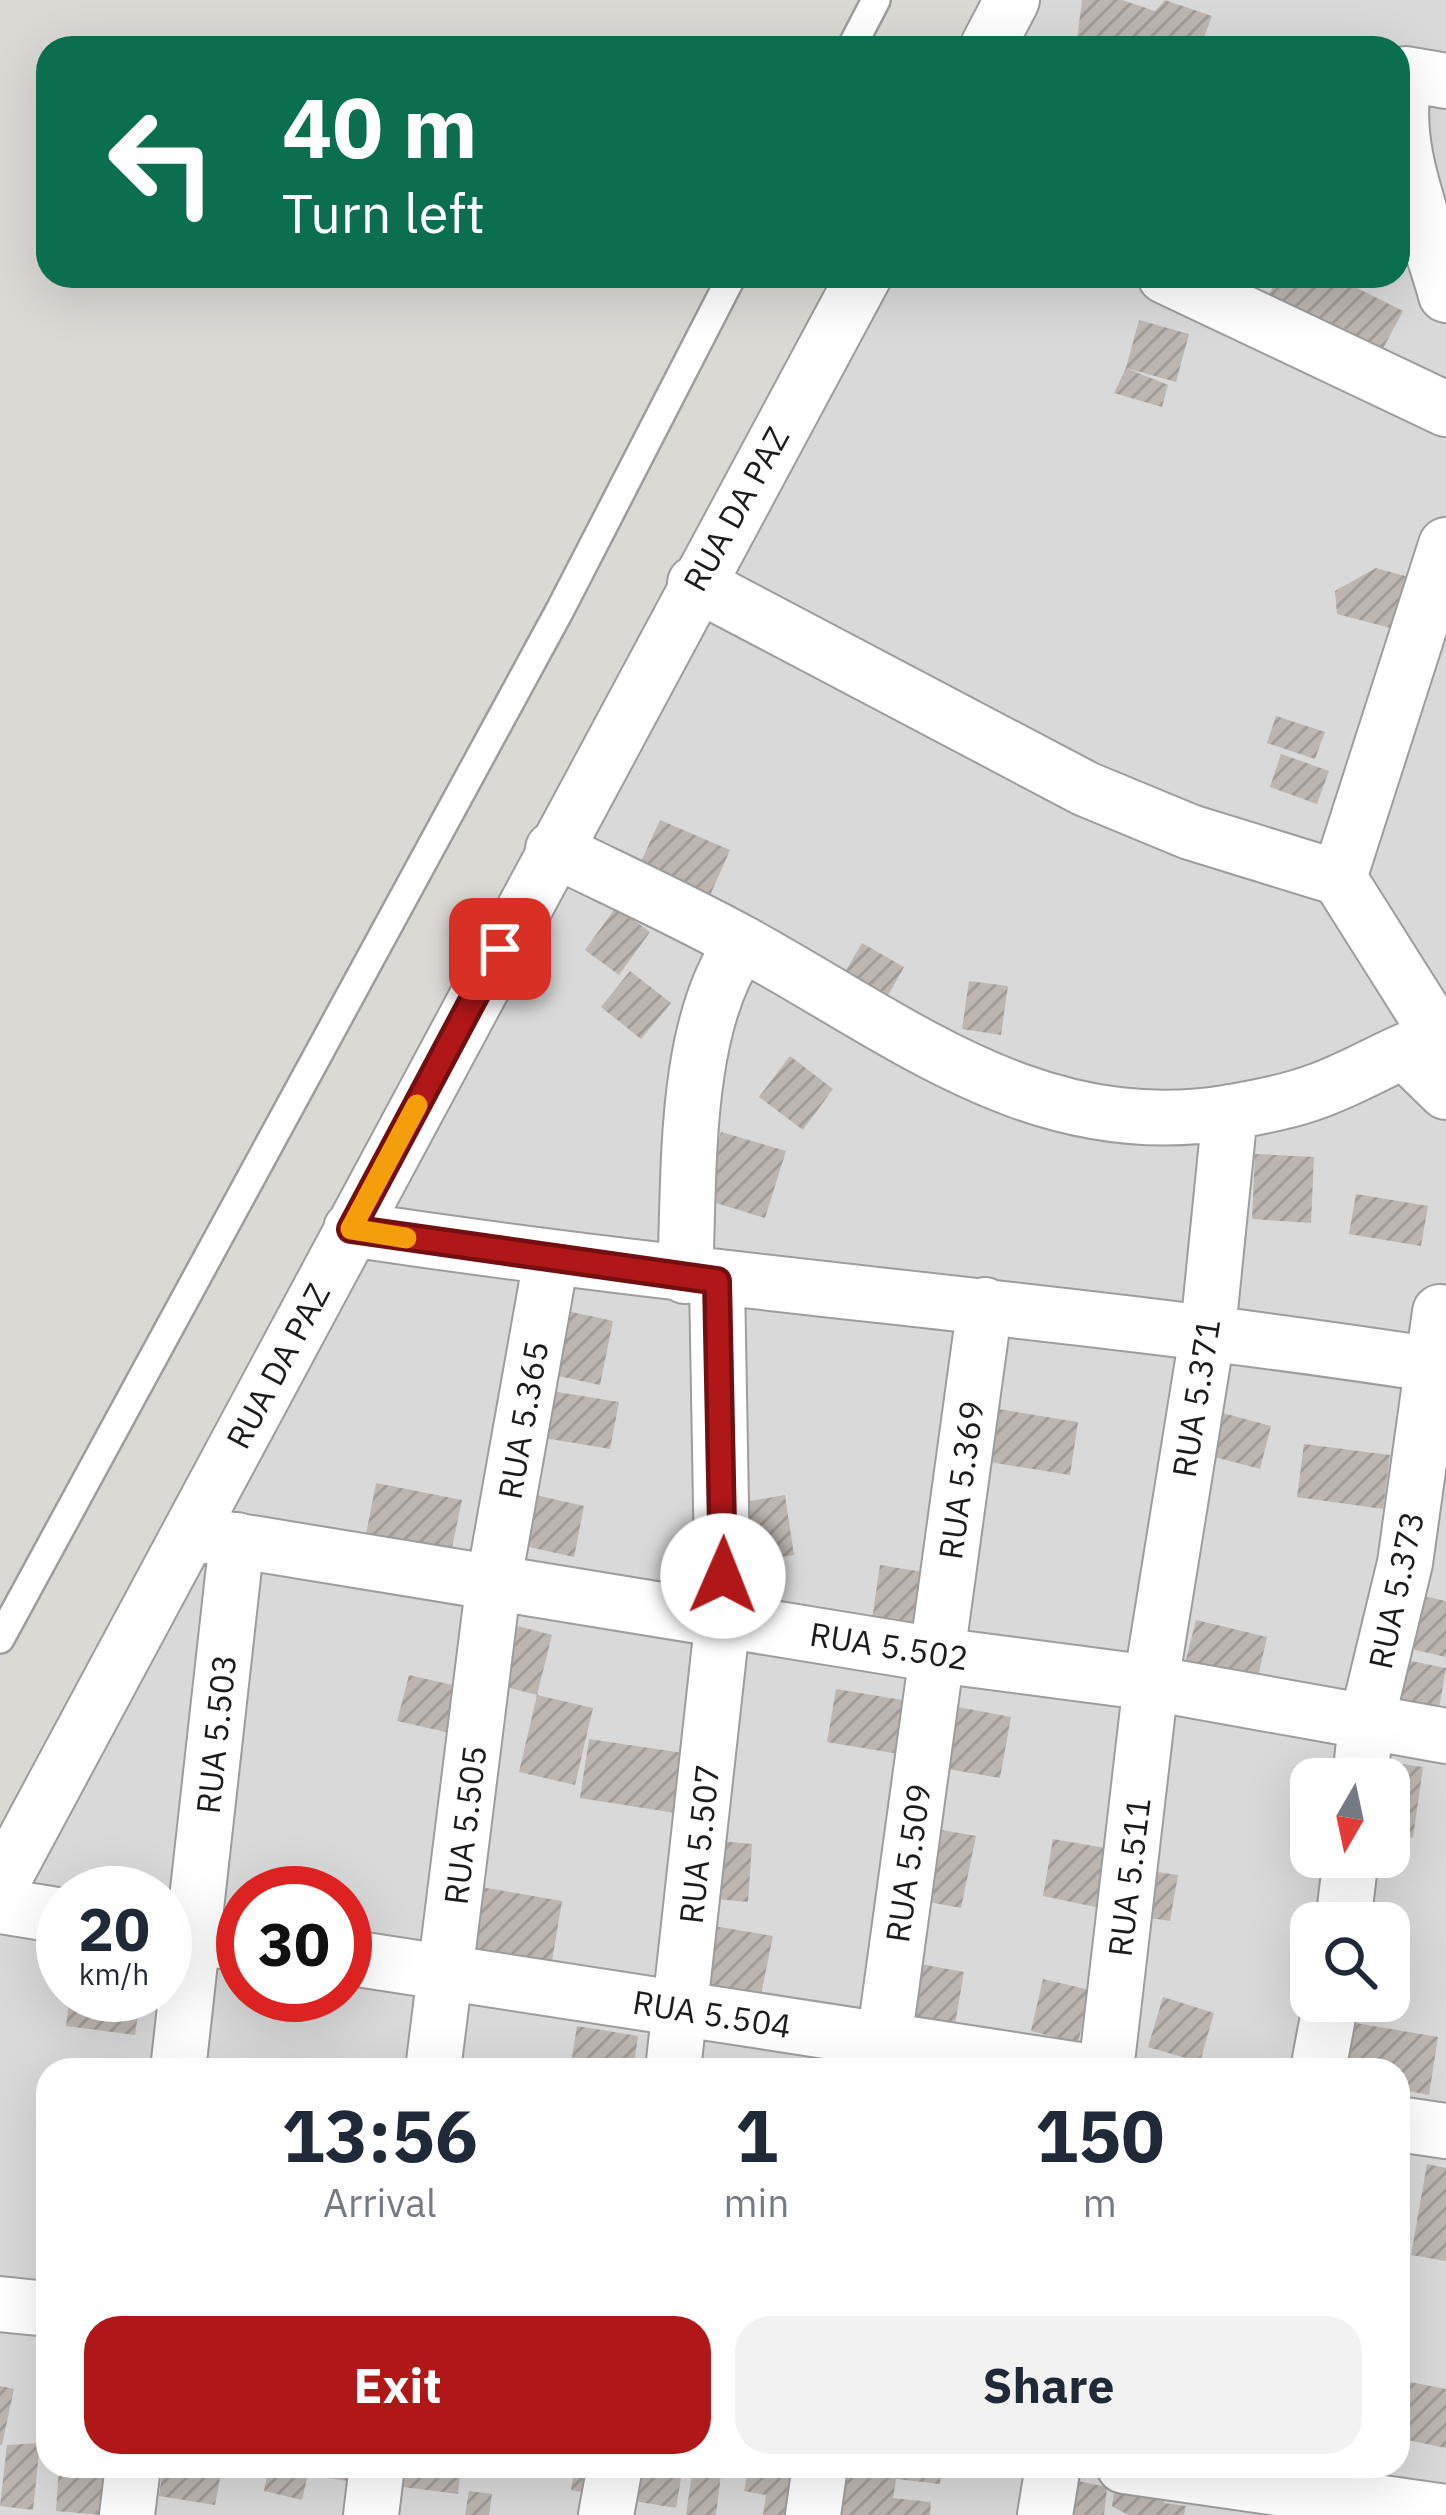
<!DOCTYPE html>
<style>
body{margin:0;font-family:"IBM Plex Sans",sans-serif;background:#f2f2f3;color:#1f2937;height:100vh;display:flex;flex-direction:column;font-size:45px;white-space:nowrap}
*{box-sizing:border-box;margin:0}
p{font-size:39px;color:#747a83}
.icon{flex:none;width:66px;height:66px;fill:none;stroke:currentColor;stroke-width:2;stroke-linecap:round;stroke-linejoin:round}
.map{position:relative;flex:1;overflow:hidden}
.details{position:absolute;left:36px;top:2058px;width:1374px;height:420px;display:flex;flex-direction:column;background:#fff;border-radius:36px;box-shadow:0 12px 48px #0002}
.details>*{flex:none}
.banner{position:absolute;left:36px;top:36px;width:1374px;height:252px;border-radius:36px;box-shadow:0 12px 48px #0002;background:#0b6e4f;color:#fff;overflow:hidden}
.needle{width:78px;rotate:189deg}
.controls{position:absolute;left:1290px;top:1758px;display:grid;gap:24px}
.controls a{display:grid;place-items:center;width:120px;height:120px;border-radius:24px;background:#fff;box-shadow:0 12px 48px #0002;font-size:60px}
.speed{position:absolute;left:36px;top:1866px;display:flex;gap:24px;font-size:60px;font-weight:700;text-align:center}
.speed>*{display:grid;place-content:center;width:156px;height:156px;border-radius:50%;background:#fff;box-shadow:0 12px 48px #0002;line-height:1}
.speed small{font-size:30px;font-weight:400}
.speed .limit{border:18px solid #d22;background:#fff;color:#111}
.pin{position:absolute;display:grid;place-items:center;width:102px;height:102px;color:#fff;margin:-51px;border-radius:24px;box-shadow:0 6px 18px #0006}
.me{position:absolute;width:132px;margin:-66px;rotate:1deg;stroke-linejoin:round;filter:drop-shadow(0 0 9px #0008)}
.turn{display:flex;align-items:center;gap:42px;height:252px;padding:0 48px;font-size:54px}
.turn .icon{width:156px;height:156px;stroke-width:2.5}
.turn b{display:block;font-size:84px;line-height:102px}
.eta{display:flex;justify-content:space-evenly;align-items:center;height:204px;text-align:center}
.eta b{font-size:72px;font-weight:700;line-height:84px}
.primary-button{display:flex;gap:24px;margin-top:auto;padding:24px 48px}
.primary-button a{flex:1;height:138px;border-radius:36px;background:#b01719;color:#fff;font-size:48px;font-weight:700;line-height:138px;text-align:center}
.primary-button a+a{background:#f2f2f3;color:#1f2937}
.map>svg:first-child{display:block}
</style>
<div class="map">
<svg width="1446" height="2515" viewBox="0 0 1446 2515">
<defs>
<pattern id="building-hatch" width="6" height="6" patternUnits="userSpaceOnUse" patternTransform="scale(3)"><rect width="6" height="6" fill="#bcb5b0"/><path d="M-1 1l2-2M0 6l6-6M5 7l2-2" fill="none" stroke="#a19b97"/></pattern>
</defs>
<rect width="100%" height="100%" fill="#ece9e3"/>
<!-- residential -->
<path fill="#dad9d9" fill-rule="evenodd" d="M 1001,0 L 1446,0 L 1446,2515 L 0,2515 L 0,1865 L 854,276 L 1398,276 L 1398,48 L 975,48 ZM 1311,1779 L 1389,1779 L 1389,1857 L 1311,1857 ZM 63,1893 L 165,1893 L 165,1995 L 63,1995 ZM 243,1893 L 345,1893 L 345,1995 L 243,1995 ZM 1311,1923 L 1389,1923 L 1389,2001 L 1311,2001 ZM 48,2070 L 1398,2070 L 1398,2466 L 48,2466 Z"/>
<!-- airport -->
<path fill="#dbd9d4" d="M 0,0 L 1001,0 L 975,48 L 48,48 L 48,276 L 854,276 L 0,1865 Z"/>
<!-- building -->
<path fill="url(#building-hatch)" d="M 1082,0 L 1122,0 L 1155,11 L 1165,0 L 1212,16 L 1200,48 L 1076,48 Z
M 1278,276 L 1313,281 L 1333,276 L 1403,311 L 1379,356 L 1267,299 Z
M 1139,320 L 1189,334 L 1176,382 L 1126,368 Z
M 1126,368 L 1168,385 L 1162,407 L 1114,393 Z
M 1376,568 L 1420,580 L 1406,632 L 1337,614 L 1335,591 Z
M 1276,716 L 1325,732 L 1315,759 L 1267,743 Z
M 1281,754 L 1329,771 L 1317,804 L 1270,787 Z
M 660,820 L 730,850 L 704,909 L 634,877 Z
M 616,907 L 650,932 L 619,975 L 585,950 Z
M 862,943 L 904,967 L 876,1017 L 833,993 Z
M 630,971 L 671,1003 L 641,1039 L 601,1007 Z
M 969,981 L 1008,986 L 1001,1035 L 962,1029 Z
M 790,1056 L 833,1089 L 803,1130 L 759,1097 Z
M 721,1132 L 786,1151 L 765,1218 L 700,1198 Z
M 1255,1154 L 1314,1157 L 1311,1223 L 1252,1219 Z
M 1356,1194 L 1428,1206 L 1421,1246 L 1349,1234 Z
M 554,1308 L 613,1321 L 600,1385 L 540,1372 Z
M 545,1390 L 619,1402 L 610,1449 L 538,1437 Z
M 992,1408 L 1078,1422 L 1070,1475 L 983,1461 Z
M 1219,1412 L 1271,1426 L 1260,1469 L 1207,1455 Z
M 1304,1444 L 1390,1455 L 1383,1509 L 1297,1497 Z
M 376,1483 L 462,1500 L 448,1567 L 363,1550 Z
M 518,1491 L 584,1506 L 574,1557 L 507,1542 Z
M 785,1495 L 794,1555 L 753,1561 L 744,1502 Z
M 880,1565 L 929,1573 L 919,1634 L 871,1626 Z
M 1409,1593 L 1446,1601 L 1446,1657 L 1398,1646 Z
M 1196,1620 L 1267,1637 L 1257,1681 L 1185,1664 Z
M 506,1623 L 552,1635 L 537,1695 L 491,1683 Z
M 1391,1657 L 1446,1668 L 1435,1731 L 1378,1720 Z
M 409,1675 L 461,1687 L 450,1733 L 397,1721 Z
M 836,1689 L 908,1701 L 899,1754 L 827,1742 Z
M 537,1695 L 593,1708 L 575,1785 L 519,1772 Z
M 942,1704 L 1011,1717 L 1000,1778 L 930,1766 Z
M 589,1739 L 683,1753 L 675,1813 L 580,1798 Z
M 1373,1760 L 1423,1767 L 1413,1838 L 1389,1834 L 1389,1779 L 1371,1779 Z
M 931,1828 L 976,1836 L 961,1908 L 918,1900 Z
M 699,1839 L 752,1844 L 748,1902 L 695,1897 Z
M 1053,1839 L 1116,1850 L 1105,1909 L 1043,1896 Z
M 1144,1870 L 1178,1875 L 1170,1921 L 1137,1916 Z
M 469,1885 L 562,1901 L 551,1967 L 458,1950 Z
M 714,1926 L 773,1936 L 761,1995 L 703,1984 Z
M 909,1962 L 964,1972 L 955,2024 L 900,2015 Z
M 1043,1979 L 1090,1990 L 1078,2043 L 1031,2031 Z
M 70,1995 L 141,1995 L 135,2035 L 66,2026 Z
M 1163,1997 L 1214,2013 L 1200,2062 L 1148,2047 Z
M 1350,2022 L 1438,2037 L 1429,2095 L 1398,2089 L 1398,2070 L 1342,2070 Z
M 577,2026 L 638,2036 L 633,2070 L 570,2070 Z
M 1427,2164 L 1446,2168 L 1446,2261 L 1411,2255 Z
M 1410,2382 L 1446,2389 L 1446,2448 L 1398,2438 Z
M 0,2386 L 14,2389 L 2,2445 L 0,2445 Z
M 40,2443 L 33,2510 L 0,2506 L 7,2445 Z
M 59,2466 L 107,2466 L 103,2515 L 56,2511 Z
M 269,2466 L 310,2466 L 302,2500 L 264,2491 Z
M 311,2466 L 363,2466 L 360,2483 L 310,2475 Z
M 399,2466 L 461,2466 L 458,2494 L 396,2486 Z
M 575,2466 L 602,2466 L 598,2495 L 571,2490 Z
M 625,2466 L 683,2466 L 676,2508 L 616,2498 Z
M 693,2466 L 722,2466 L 716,2515 L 686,2515 Z
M 839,2466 L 942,2466 L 940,2484 L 896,2479 L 893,2498 L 931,2502 L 930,2515 L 835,2515 Z
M 163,2469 L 220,2478 L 215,2505 L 159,2496 Z
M 748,2469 L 800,2478 L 793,2515 L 763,2515 L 766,2495 L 744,2491 Z
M 1073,2480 L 1107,2487 L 1104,2515 L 1067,2515 Z
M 1116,2480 L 1166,2489 L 1164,2503 L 1186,2506 L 1184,2515 L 1128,2515 L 1112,2506 Z
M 469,2491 L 492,2494 L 489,2515 L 465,2515 Z"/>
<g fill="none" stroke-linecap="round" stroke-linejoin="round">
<!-- lane casing -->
<g stroke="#9d9d9d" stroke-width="32">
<path id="lane" d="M 851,48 L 876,0
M 0,1639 L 560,610 L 732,276"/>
</g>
<!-- street casing -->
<g stroke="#9d9d9d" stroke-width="58">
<path id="street" d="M 987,48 L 1012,0
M 1446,81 L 1406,74 C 1387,145 1428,227 1446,295
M 1165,276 L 1446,409
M 695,583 L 1086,789 L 1190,832 L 1339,878 L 1440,1038
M 553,849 C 616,880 680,909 742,943 C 900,1029 1037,1145 1231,1112 C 1259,1107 1292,1101 1320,1090 C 1362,1075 1402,1047 1446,1037
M 1339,878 L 1446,545
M 1406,1053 L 1446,1092
M 351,1229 C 711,1284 1074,1309 1435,1365
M 685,1276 C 690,1174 682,1029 742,943
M 190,1533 L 937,1655 L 1151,1683 L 1446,1736
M 1360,1779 L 1366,1724 L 1405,1563 L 1440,1312
M 0,1886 L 864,276
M 0,1906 L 63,1916
M 1343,1923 L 1351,1857
M 165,1933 L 243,1944
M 345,1957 L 1079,2070
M 178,2070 L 237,1540
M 433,2070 L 494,1580 L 551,1260
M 673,2070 L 723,1617 L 717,1281
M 880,2070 L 985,1305
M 1106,2070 L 1151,1683 L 1208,1330 L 1230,1112
M 1318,2070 L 1331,2001
M 1398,2124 L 1446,2131
M 0,2304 L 48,2309
M 1124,2466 L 1446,2512
M 127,2515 L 133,2466
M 371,2515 L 377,2466
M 606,2515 L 615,2466
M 813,2515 L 820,2466
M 1045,2515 L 1053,2466"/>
</g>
<!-- lane -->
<use href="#lane" stroke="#fff" stroke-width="27"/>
<!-- street -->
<use href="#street" stroke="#fff" stroke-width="54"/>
</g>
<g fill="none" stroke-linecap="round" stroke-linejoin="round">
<!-- route casing -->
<g stroke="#720f10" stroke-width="30">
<path id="route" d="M 500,949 L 351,1229 L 717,1281 L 723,1576"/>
</g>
<!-- route -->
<use href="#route" stroke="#b01719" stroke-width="21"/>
<!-- slow -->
<path stroke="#f59e0b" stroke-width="21" d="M 406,1238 L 351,1229 L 417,1105"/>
</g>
<g text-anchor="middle" stroke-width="9" stroke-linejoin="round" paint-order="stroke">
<!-- street labels -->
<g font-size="33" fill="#1c1c1c" stroke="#fff">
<text transform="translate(736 509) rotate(-61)" y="12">RUA DA PAZ</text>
<text transform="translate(278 1366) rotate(-62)" y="12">RUA DA PAZ</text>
<text transform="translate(1196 1398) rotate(-81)" y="12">RUA 5.371</text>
<text transform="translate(523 1420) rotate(-80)" y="12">RUA 5.365</text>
<text transform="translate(961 1480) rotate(-82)" y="12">RUA 5.369</text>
<text transform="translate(1396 1590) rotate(-78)" y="12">RUA 5.373</text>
<text transform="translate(889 1646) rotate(9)" y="12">RUA 5.502</text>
<text transform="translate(216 1734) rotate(-84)" y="12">RUA 5.503</text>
<text transform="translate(465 1825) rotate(-83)" y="12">RUA 5.505</text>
<text transform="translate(699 1844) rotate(-84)" y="12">RUA 5.507</text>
<text transform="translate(908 1863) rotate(-82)" y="12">RUA 5.509</text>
<text transform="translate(1129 1877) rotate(-83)" y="12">RUA 5.511</text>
<text transform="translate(712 2014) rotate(9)" y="12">RUA 5.504</text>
</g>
</g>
</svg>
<div class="controls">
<a><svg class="needle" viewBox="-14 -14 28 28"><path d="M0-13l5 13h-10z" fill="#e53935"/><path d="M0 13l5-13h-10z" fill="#747a83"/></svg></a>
<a><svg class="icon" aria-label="search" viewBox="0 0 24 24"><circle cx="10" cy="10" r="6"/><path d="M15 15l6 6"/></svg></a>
</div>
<div class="speed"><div>20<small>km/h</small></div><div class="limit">30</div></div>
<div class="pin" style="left:500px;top:949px;background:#d93025"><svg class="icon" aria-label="arrive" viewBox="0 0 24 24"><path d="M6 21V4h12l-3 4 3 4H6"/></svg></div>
<svg class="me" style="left:723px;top:1576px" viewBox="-20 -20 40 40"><circle r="19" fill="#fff"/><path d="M0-13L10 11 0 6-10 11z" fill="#b01719"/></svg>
<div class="banner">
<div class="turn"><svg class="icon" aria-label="left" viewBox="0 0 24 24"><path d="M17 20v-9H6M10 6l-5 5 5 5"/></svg><div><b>40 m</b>Turn left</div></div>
</div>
<section class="details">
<div class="eta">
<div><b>13:56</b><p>Arrival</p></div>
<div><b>1</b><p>min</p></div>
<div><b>150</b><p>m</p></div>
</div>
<div class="primary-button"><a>Exit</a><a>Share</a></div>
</section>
</div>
